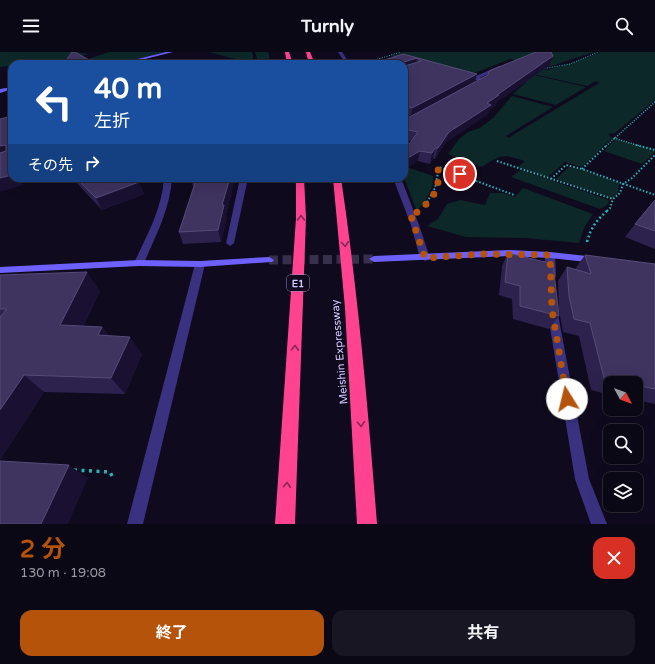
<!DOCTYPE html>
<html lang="ja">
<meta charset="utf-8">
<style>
body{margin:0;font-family:"Varela Round","Noto Sans JP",sans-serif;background:#191623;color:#f1f3f6;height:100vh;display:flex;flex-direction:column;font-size:15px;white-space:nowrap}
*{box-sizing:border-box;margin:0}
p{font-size:13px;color:#9a9aa1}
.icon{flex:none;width:22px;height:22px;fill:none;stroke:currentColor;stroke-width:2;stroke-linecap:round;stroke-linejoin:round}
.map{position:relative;height:472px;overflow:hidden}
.drawer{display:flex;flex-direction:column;background:#0b0816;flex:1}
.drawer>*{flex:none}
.top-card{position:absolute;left:8px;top:8px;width:400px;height:122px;border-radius:12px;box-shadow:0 4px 16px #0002,0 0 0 1px #2b2935;background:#1a4fa0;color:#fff;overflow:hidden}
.needle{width:26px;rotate:131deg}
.buttons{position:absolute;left:603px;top:324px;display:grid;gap:8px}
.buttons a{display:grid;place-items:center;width:40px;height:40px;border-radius:8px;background:#0b0816;box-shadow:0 4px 16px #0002,0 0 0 1px #2b2935;font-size:20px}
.pin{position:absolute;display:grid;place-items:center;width:34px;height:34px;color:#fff;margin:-17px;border:2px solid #fff;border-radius:50%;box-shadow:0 1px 4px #0007}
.me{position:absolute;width:44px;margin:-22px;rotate:351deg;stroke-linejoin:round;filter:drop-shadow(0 0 3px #0008)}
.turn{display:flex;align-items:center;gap:14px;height:84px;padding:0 20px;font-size:18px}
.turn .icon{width:52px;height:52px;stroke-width:2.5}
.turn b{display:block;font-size:28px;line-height:34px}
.then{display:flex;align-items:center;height:38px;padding:0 20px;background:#0003;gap:8px;font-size:15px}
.round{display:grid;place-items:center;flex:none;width:42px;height:42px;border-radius:12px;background:#191623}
.headline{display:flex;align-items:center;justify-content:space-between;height:68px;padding:0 20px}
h1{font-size:24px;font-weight:700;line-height:30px;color:#b45309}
.action{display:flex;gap:8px;margin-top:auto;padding:8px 20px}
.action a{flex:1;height:46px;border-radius:12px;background:#b45309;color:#fff;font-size:16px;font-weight:700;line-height:46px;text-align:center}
.action a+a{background:#191623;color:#f1f3f6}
header{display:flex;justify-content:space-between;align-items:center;height:52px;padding:0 20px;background:#0b0816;font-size:18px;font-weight:700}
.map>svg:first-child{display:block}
</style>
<header><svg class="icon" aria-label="menu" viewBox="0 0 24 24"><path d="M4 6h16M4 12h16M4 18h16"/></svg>Turnly<svg class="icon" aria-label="search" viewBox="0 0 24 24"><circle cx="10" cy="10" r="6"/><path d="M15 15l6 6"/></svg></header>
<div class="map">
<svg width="655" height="472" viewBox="0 0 655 472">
<rect width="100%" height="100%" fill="#0f0a1e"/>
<!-- green -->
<path fill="#0d2829" d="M 0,0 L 75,0 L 89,2 L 55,12 L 12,12 L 12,14 L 0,15 Z
M 109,0 L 164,0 C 145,4 105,19 88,9 L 88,7 Z
M 209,0 L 252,0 L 254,11 L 250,11 Z
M 255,0 L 268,0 L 271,12 L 259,12 Z
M 404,0 L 594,0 L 545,16 L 510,7 L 465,25 L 390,4 Z
M 601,0 L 655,0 L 655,48 L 615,81 L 608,82 L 612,86 L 582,115 L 565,110 L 548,125 L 518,115 L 525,109 C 503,102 502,102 482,115 L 448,102 L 460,86 L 468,80 L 480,76 L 493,66 L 512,44 L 553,55 L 506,84 L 508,86 L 599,31 L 596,29 L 587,34 L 533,22 L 543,17 L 547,18 L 572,11 Z
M 534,23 L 586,35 L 556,53 L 513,42 Z
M 616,87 L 655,98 L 655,100 L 642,112 L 604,99 Z
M 404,114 L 433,124 C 434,136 427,147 419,157 L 416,157 L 404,126 Z
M 569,115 L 582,118 L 619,131 L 618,141 L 612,146 L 556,127 Z
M 521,118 L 609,148 L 607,153 L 600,157 L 511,125 Z
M 523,136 L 593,162 L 584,176 L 579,191 L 526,186 L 466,185 L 427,174 L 438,167 L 447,152 L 460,148 L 485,153 L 490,141 L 503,141 L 515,145 Z"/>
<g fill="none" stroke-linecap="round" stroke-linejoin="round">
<!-- secondary-tunnel -->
<path stroke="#36304b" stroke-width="9" stroke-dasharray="9 4.5" stroke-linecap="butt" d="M 269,208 L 374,207"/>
<!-- path-far4 -->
<path stroke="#24b5b6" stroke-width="1" stroke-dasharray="1 1.5" stroke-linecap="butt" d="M 365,11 L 401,0
M 542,17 L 570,12 L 598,0"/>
<!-- path-far3 -->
<path stroke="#24b5b6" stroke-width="1.5" stroke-dasharray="1 1.5" stroke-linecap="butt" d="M 614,86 L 640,94
M 606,94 L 655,50"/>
<!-- path-far2 -->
<path stroke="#24b5b6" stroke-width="2" stroke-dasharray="1.5 2" stroke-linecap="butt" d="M 636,93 L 655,98
M 497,109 L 613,147
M 582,117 L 607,93
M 551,127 L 566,113 L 582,117 L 655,143
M 427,150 L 435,136 L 439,115 L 514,143
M 607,159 L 610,156 L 613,147 L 620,141 L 623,132 L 632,126 L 655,103"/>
<!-- path-far1 -->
<path stroke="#24b5b6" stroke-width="2.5" stroke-dasharray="2 2.5" stroke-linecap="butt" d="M 587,190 C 591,175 597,168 608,158"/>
<!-- path -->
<path stroke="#24b5b6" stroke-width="3.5" stroke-dasharray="3 4.5" stroke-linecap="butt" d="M 74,418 L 110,420 L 114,428"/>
<!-- street -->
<path fill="#3a3281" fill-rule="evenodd" d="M 338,0 L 342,0 L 350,12 L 346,12 Z
M 499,14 L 503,15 L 480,26 L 485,29 L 477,35 L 473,35 L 473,33 L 479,29 L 474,27 L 474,25 Z
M 164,126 L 172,126 C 170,157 156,183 144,211 L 142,213 L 136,213 L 134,211 C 147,183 162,157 164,126 Z
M 240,126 L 248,126 L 234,191 L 230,194 L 226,191 Z
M 393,126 L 401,126 L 419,173 L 430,206 L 428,208 L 425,209 L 420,206 L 411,173 Z
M 550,200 L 555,203 L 556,225 L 551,228 L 546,225 L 545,203 Z
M 200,209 L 205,212 L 143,472 L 127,472 L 195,212 Z
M 552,253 L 556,254 L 557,257 L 589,427 L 607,472 L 591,472 L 575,427 L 547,257 L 548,254 Z"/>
<!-- secondary -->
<path fill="#6e5fff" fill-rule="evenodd" d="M 166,0 L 173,0 L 125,12 L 117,12 Z
M 12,35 L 12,37 L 0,41 L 0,37 Z
M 509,198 L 550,200 L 596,205 L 601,208 L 596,211 L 550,206 L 509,204 L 374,210 L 369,207 L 374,204 Z
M 269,205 L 274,208 L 272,210 L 200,215 L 139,214 L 0,221 L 0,215 L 139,208 L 200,209 Z"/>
<!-- highway -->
<path fill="#ff4390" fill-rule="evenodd" d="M 285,0 L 289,0 L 293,12 L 287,12 Z
M 306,0 L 310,0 L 315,12 L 309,12 Z
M 296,126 L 304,126 L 306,166 L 295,472 L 275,472 L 296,166 Z
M 333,126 L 341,126 C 358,241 368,356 377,472 L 357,472 L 345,256 Z"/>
</g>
<!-- wall -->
<path fill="#2d224d" d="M 403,2 L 477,22 L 475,30 L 411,64 L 404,61 L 404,12 Z
M 553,4 L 550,13 L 497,50 L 496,53 L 490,57 L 488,62 L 446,90 L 435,107 L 433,106 L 430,112 L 418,109 L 411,89 L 404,88 L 404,68 Z
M 72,126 L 134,126 L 139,130 L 144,142 L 102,158 Z
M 192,126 L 235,126 L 226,162 L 227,165 L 221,190 L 183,192 L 179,180 L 194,137 L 191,128 Z
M 655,148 L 655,197 L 625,185 L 635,172 Z
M 508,201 L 559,264 L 549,277 L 513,267 L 512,247 L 499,243 L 502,214 Z
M 585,203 L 655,212 L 655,352 L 636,348 L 636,331 L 610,331 L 610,343 L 591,338 L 579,284 L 563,280 L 559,258 L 558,229 L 567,215 L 576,218 L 575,217 Z
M 0,223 L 100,239 L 83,275 L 102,275 L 109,284 L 142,302 L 125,342 L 44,340 L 0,408 Z"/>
<!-- shaded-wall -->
<path fill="#1a1132" d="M 553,4 L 550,13 L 497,50 L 496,53 L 490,57 L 488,62 L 446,90 L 435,107 L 438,96 L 449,80 L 487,51 L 497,43 Z
M 417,6 L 416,13 L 404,16 L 404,10 Z
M 477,22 L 475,30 L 411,64 L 412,56 Z
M 5,93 L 12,104 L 0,106 L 0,94 Z
M 435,96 L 433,106 L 430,112 L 432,101 Z
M 420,99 L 418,109 L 404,118 L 404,108 Z
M 12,123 L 12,126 L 33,126 L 21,130 L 23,133 L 0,140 L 0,126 Z
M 230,126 L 235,126 L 226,162 L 227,165 L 221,190 L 218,178 L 222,153 Z
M 139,130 L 144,142 L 102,158 L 96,146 Z
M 87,220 L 100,239 L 75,291 L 60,273 Z
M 102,275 L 115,293 L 98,283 Z
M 130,285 L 142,302 L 125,342 L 111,326 Z
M 24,323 L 44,340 L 0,408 L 0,358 Z
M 69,413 L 88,426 L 68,472 L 41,472 Z"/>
<!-- building -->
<path fill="#3f3360" stroke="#564b79" d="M 72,0 L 75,0 L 96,12 L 64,12 Z
M 536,0 L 551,0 L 553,4 L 497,43 L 499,43 L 487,51 L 491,53 L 449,80 L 438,96 L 435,96 L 432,101 L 420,99 L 404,108 L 404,99 L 418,80 L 404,77 L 404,68 L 488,23 L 489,19 Z
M 403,2 L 477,22 L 412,56 L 404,53 L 404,13 L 405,14 L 421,9 L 417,6 L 404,10 L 404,12 L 372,12 Z
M 12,64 L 12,123 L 0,126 L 0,101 L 6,99 L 6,94 L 5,93 L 0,94 L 0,67 Z
M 76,126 L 134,126 L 139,130 L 96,146 Z
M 192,126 L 230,126 L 222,153 L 224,153 L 218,178 L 179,180 L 196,128 L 191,128 Z
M 655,148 L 655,179 L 635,172 Z
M 508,201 L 553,212 L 559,264 L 520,254 L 520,234 L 505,230 Z
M 585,203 L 655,212 L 655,337 L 636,333 L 636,331 L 627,331 L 604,326 L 590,271 L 574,267 L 569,244 L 567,215 L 591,222 Z
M 87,220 L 60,273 L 102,275 L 98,283 L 130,285 L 111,326 L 24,323 L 0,358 L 0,265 L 7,257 L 0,257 L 0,223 Z
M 0,409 L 69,413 L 41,472 L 0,472 Z"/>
<!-- one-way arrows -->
<defs><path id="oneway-chevron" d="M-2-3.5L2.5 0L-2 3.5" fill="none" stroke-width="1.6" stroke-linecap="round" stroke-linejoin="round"/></defs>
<g stroke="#872657">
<use href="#oneway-chevron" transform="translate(301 166) rotate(-89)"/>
<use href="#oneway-chevron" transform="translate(345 192) rotate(85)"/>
<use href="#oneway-chevron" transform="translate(295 296) rotate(-87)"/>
<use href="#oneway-chevron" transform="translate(361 372) rotate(86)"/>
<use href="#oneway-chevron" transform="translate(287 433) rotate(-86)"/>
</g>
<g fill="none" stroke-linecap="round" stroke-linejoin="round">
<!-- route -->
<path stroke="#b45309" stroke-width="7" stroke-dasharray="0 12.6" d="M 460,122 L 439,115 C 437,121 438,126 438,132 C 436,143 426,152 419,160 L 410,161 L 425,206 L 482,202 L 550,203 L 552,258 L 567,347"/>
</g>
<g text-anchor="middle" stroke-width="3" stroke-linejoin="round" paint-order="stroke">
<!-- shield labels -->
<rect fill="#0f0a1e" stroke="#988fbc" stroke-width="1" x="287" y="223" width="22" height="16" rx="3"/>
<g font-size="10" font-weight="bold" fill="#d2c8ff">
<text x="298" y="235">E1</text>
</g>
<!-- street labels -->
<g font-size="11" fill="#d2c8ff" stroke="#0f0a1e">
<text transform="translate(339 300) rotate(-95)" y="4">Meishin Expressway</text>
</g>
</g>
</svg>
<div class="buttons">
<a><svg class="needle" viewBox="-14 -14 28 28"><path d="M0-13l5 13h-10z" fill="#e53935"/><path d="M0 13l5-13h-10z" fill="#9a9aa1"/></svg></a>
<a><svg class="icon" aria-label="search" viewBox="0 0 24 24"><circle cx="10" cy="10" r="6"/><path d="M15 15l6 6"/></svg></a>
<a><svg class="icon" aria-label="layers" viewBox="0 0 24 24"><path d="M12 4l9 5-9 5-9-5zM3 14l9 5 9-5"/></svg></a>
</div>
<div class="pin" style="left:460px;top:122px;background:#d93025"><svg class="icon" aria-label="arrive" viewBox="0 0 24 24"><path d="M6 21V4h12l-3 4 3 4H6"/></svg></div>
<svg class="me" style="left:567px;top:347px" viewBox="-20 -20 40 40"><circle r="19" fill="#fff"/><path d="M0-13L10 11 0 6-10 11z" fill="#b45309"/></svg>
<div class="top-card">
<div class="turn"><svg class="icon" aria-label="left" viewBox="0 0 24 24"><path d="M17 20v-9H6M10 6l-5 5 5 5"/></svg><div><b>40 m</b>左折</div></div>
<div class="then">その先<svg class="icon" aria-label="right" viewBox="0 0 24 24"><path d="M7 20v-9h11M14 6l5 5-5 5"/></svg></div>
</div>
</div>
<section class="drawer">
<div class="headline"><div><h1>2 分</h1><p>130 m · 19:08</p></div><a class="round" style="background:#d93025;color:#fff"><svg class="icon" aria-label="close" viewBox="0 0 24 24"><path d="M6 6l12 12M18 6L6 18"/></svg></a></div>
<div class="action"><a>終了</a><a>共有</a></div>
</section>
